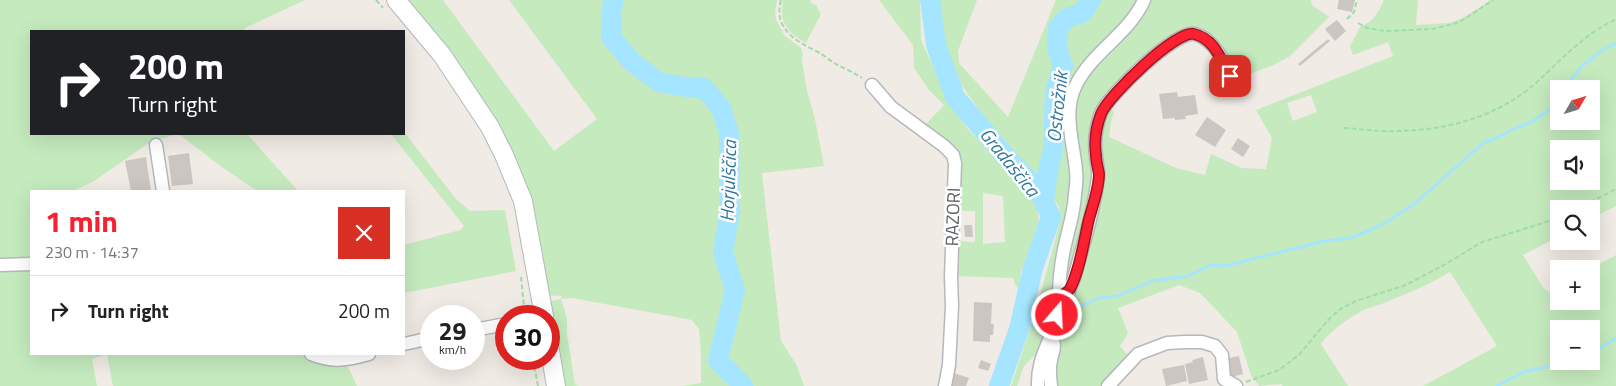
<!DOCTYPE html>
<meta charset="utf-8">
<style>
body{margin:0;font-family:"Titillium Web",sans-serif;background:#f2f2f2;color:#222;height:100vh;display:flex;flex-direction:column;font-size:19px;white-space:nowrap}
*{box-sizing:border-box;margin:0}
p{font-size:16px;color:#767676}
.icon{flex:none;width:28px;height:28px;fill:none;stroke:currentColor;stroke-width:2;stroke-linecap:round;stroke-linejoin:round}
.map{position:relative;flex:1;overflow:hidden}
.drawer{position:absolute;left:30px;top:190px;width:375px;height:165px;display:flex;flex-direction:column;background:#fff;border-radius:0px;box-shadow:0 5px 20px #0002}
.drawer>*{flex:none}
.top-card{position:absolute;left:30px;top:30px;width:375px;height:105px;border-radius:0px;box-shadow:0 5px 20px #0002;background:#202124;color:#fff;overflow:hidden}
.needle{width:32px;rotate:51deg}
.controls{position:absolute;left:1550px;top:80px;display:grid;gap:10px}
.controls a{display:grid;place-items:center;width:50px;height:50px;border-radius:0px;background:#fff;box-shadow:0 5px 20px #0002;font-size:25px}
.speed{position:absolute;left:420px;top:305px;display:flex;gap:10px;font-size:25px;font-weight:700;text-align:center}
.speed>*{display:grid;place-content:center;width:65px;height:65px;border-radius:50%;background:#fff;box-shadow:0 5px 20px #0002;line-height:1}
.speed small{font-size:12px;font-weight:400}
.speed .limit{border:8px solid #d22;background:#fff;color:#111}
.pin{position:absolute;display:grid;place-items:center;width:42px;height:42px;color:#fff;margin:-21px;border-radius:10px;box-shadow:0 2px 8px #0006}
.me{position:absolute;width:55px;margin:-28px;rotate:19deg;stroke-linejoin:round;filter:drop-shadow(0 0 4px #0008)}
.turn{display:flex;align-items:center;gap:18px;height:105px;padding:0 15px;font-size:22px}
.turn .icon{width:65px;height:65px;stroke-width:2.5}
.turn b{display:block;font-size:35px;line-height:42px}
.round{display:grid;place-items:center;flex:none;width:52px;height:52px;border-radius:0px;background:#f2f2f2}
.summary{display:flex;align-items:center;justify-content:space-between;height:85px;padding:0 15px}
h1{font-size:30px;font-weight:700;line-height:38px;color:#fa2030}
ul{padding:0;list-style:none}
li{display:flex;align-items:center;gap:15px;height:70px;padding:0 15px;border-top:1px solid #e0e0e0}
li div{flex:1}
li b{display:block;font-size:19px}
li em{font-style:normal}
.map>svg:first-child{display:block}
</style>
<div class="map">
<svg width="1616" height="386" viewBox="0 0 1616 386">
<rect width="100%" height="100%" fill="#f0ebe4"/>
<!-- green -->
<path fill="#c5eabe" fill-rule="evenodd" d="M 0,0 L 305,0 L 245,28 L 242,31 L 31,31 L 31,134 L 176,134 L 149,143 L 94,181 L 73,191 L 31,191 L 31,261 L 0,263 Z
M 406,0 L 443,0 L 554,151 L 597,119 L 509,0 L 777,0 L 775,13 L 776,20 L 785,36 L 801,48 L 803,54 L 802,61 L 807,91 L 815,119 L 824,166 L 762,173 L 781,341 L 796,364 L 804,386 L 682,386 L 701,383 L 701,353 L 699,329 L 692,320 L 572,298 L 561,299 L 567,318 L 567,334 L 575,385 L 580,386 L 559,386 L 546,302 L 561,299 L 561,296 L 545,295 L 526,189 Z
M 783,0 L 812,0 L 809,2 L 816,5 L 821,14 L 806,43 C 787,33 779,22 783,0 Z
M 879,0 L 920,0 L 921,40 L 945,93 L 967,128 L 989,152 L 1010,170 L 1033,199 L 1037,207 L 1039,222 L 1021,272 L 1018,288 L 1014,283 L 1014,278 L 954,276 L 953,241 L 975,242 L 975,211 L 956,211 L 952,146 L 926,124 L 944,105 L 929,90 L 914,68 L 913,45 ZM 983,193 L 1003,196 L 1005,242 L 983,244 Z
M 938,0 L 977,0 L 958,51 L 959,63 L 1008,117 L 1056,0 L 1140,0 L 1139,3 L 1075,73 L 1065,101 L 1072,197 L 1051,323 L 1038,352 L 1024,366 L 1017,386 L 1011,386 L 1036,310 L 1061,218 L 1059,207 L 1049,190 L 994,131 L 958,80 L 943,45 Z
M 1147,0 L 1311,0 L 1312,5 L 1329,17 L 1289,57 L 1271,66 L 1239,78 L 1235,76 L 1193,30 L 1095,115 L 1095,176 L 1068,286 L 1064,281 L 1075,137 L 1075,102 L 1083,78 Z
M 1384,0 L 1418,0 L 1416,25 C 1427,24 1438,24 1448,23 C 1460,21 1480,8 1490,0 L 1616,0 L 1616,206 L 1591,219 L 1591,209 L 1559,209 L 1559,236 L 1523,255 L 1544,289 L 1550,292 L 1559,287 L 1559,301 L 1591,301 L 1591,269 L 1616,255 L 1616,386 L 1423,386 L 1497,346 L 1450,272 C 1431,283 1412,292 1391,300 C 1383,304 1374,306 1366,309 C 1349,317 1331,330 1321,344 L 1348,386 L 1282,386 L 1282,384 L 1259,386 L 1251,375 L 1237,332 L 1200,293 L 1179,285 L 1118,308 L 1128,333 L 1120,346 L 1130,358 L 1104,386 L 1054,386 C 1055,369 1056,312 1066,300 C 1067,300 1072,296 1073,296 L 1082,263 L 1098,136 L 1109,106 L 1114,112 L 1111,122 L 1109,137 L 1176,168 L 1205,175 L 1211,154 L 1242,168 L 1266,169 L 1272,138 L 1256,110 L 1393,56 L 1388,42 L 1353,55 L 1350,46 L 1361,26 C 1373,23 1379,11 1384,0 ZM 1559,89 L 1591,89 L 1591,121 L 1559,121 ZM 1311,95 L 1317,112 L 1293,121 L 1287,103 ZM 1559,149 L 1591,149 L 1591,181 L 1559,181 ZM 1559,329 L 1591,329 L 1591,361 L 1559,361 Z
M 404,132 L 456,199 L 470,211 L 505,210 L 516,271 L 404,293 L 404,245 L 460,230 L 464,226 L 391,134 L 404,134 Z
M 179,134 L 247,134 L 298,191 L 257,191 L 219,165 Z
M 31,267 L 31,354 L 107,354 L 92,359 L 97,386 L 0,386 L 0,268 Z
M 107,354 L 301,354 L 319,362 L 346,363 L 357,386 L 113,386 Z"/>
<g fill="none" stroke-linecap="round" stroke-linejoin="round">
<!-- stream -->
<path stroke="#a5e5ff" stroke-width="3" d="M 1564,89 C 1578,68 1593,54 1616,43
M 1070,311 L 1099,298 L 1118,296 L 1152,281 L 1188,276 L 1211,265 L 1225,266 L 1325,241 L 1351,238 L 1381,225 L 1413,205 L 1483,143 L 1497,138 L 1516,128 L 1531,122 L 1552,108 L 1559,97
M 1019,329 L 1042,322
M 1591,354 L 1616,338
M 1497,386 L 1523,372 L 1574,361"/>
<!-- river -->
<path stroke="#a5e5ff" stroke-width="20" d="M 614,0 L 612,7 L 611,37 L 631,61 L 659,82 L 686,87 L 704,88 L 721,108 L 729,133 L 730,209 L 723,252 L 735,290 L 718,360 L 743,386
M 930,0 L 936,45 L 955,97 L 1008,159 L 1033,184 L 1044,201 L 1051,217 L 1033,268 L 1019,329 L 999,386
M 1044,201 L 1047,176 L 1053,149 L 1055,92 L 1063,66 L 1057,48 L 1058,28 L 1067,18 L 1082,13 L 1091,0"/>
</g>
<!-- building -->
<path fill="#cbc6c1" d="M 1339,0 L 1355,0 L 1352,12 L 1337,9 Z
M 1337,20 L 1346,31 L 1335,41 L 1325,29 Z
M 1328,39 L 1330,41 L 1300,66 L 1298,64 Z
M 1177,92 L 1178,97 L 1195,95 L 1198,114 L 1185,116 L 1186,119 L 1175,120 L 1175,118 L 1163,119 L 1159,94 Z
M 1207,117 L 1226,130 L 1215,147 L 1195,135 Z
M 1238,138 L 1250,146 L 1243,157 L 1231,149 Z
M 189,153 L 193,184 L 172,186 L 168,156 Z
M 146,157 L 151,191 L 131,191 L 125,161 Z
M 964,225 L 972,225 L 973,237 L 965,237 Z
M 974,302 L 992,303 L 991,324 L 994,324 L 993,335 L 990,335 L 990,342 L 973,341 Z
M 1239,356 L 1243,374 L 1228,378 L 1224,359 Z
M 1203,357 L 1208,380 L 1189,384 L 1185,364 L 1193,362 L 1192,360 Z
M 981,360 L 991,364 L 988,371 L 978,368 Z
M 1184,365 L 1187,381 L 1166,386 L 1162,369 Z
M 954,373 L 969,378 L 966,386 L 950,386 Z"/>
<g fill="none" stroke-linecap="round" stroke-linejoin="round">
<!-- street casing -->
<g stroke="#b5b8bc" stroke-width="15">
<path id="street" d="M 872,85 L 891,107 L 944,146 L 953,155 L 955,163 L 951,277 L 952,306 L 949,365 L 945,386
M 156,145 L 163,191
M 0,265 L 31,264
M 1058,298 L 1069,291 L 1074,278 C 1083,245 1094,211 1098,177 C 1099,170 1096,162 1096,155 C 1094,141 1096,126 1101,113 C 1108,96 1176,29 1195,34 C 1216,40 1225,65 1234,83
M 474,330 L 506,324
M 404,344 L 431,338
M 311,354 C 333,363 347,360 369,354
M 1038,386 C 1037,359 1049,345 1056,321 C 1060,304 1058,286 1061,268 C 1063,243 1074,219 1075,194 C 1076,187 1077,178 1076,171 C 1074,144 1062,112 1076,85 C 1092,52 1129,34 1144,0
M 1051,386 C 1050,377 1049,369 1051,360 C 1052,353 1056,348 1053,340
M 1108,386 L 1138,354 L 1167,343 L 1185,342 L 1202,342 L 1215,346 L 1222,355 L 1224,379 L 1236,386"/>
</g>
<!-- secondary casing -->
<g stroke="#b3b9bd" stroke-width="20">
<path id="secondary" d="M 396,0 L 442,55 L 490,127 L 504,155 L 523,201 L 544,316
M 549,345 L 556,386"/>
</g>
<!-- path -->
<path stroke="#a0dda6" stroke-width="2" stroke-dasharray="5 2.5" stroke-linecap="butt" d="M 376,0 L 383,8
M 781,0 C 773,29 796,41 818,52 C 824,55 829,60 834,63 C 843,68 853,72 862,78
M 1347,19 L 1354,12 L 1357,0
M 1358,23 L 1367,28 L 1386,31 L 1433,29 L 1460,22 L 1493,0
M 1344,128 C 1362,129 1380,132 1398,131 C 1448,130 1497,117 1536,83 C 1562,59 1583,35 1616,19
M 1577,209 L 1616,189
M 521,277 L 525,316
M 533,359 L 538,386
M 1246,382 L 1279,370 L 1299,355 L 1327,321 L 1340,309 L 1356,301 L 1406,285 L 1444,265 L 1482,242 L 1559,218"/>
<!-- street -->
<use href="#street" stroke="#fff" stroke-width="12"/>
<!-- secondary -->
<use href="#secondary" stroke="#fff" stroke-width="18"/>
</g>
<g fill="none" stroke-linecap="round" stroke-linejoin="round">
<!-- route casing -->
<g stroke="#a2151f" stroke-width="12">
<path id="route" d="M 1057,315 L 1058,298 C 1062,295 1067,293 1070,289 C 1080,270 1084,240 1089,219 C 1093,205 1099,188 1099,174 C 1098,168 1096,161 1096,155 C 1094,141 1096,127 1101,114 C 1108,96 1176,30 1194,34 C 1215,39 1221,60 1230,76"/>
</g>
<!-- route -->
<use href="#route" stroke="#fa2030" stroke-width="9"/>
</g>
<g text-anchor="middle" stroke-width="5" stroke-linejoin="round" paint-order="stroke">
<!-- street labels -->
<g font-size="18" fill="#5c6266" stroke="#fff">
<text transform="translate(953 217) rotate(-88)" y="6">RAZORI</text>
</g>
<!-- water labels -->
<g font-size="19" font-style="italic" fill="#3078a0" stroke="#fff">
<text transform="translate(1057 107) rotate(-84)" y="7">Ostrožnik</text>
<text transform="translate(1010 162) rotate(51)" y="7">Gradaščica</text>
<text transform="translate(728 181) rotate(-88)" y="7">Horjulščica</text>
</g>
</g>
</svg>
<div class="controls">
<a><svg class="needle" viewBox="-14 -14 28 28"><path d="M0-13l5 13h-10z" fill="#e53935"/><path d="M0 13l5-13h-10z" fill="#767676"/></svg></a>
<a><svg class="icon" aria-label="sound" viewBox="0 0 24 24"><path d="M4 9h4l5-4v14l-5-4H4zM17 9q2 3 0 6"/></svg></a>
<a><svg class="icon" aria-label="search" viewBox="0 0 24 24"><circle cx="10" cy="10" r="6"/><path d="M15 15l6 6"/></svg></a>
<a>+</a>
<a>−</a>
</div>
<div class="speed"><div>29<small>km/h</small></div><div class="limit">30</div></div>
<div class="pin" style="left:1230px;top:76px;background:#d93025"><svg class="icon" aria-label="arrive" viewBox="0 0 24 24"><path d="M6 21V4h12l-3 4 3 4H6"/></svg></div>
<svg class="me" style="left:1057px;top:315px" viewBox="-20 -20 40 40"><circle r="17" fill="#fa2030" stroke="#fff" stroke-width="3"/><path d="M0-11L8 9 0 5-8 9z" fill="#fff"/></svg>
<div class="top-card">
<div class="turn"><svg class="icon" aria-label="right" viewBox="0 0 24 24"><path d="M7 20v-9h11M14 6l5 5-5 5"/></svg><div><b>200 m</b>Turn right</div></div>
</div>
<section class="drawer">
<div class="summary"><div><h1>1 min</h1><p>230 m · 14:37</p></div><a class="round" style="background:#d93025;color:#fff"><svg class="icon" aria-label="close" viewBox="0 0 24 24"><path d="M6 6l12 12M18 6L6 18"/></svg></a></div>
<ul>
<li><svg class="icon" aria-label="right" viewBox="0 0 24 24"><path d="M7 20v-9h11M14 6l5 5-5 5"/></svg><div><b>Turn right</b></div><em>200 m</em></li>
</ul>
</section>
</div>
